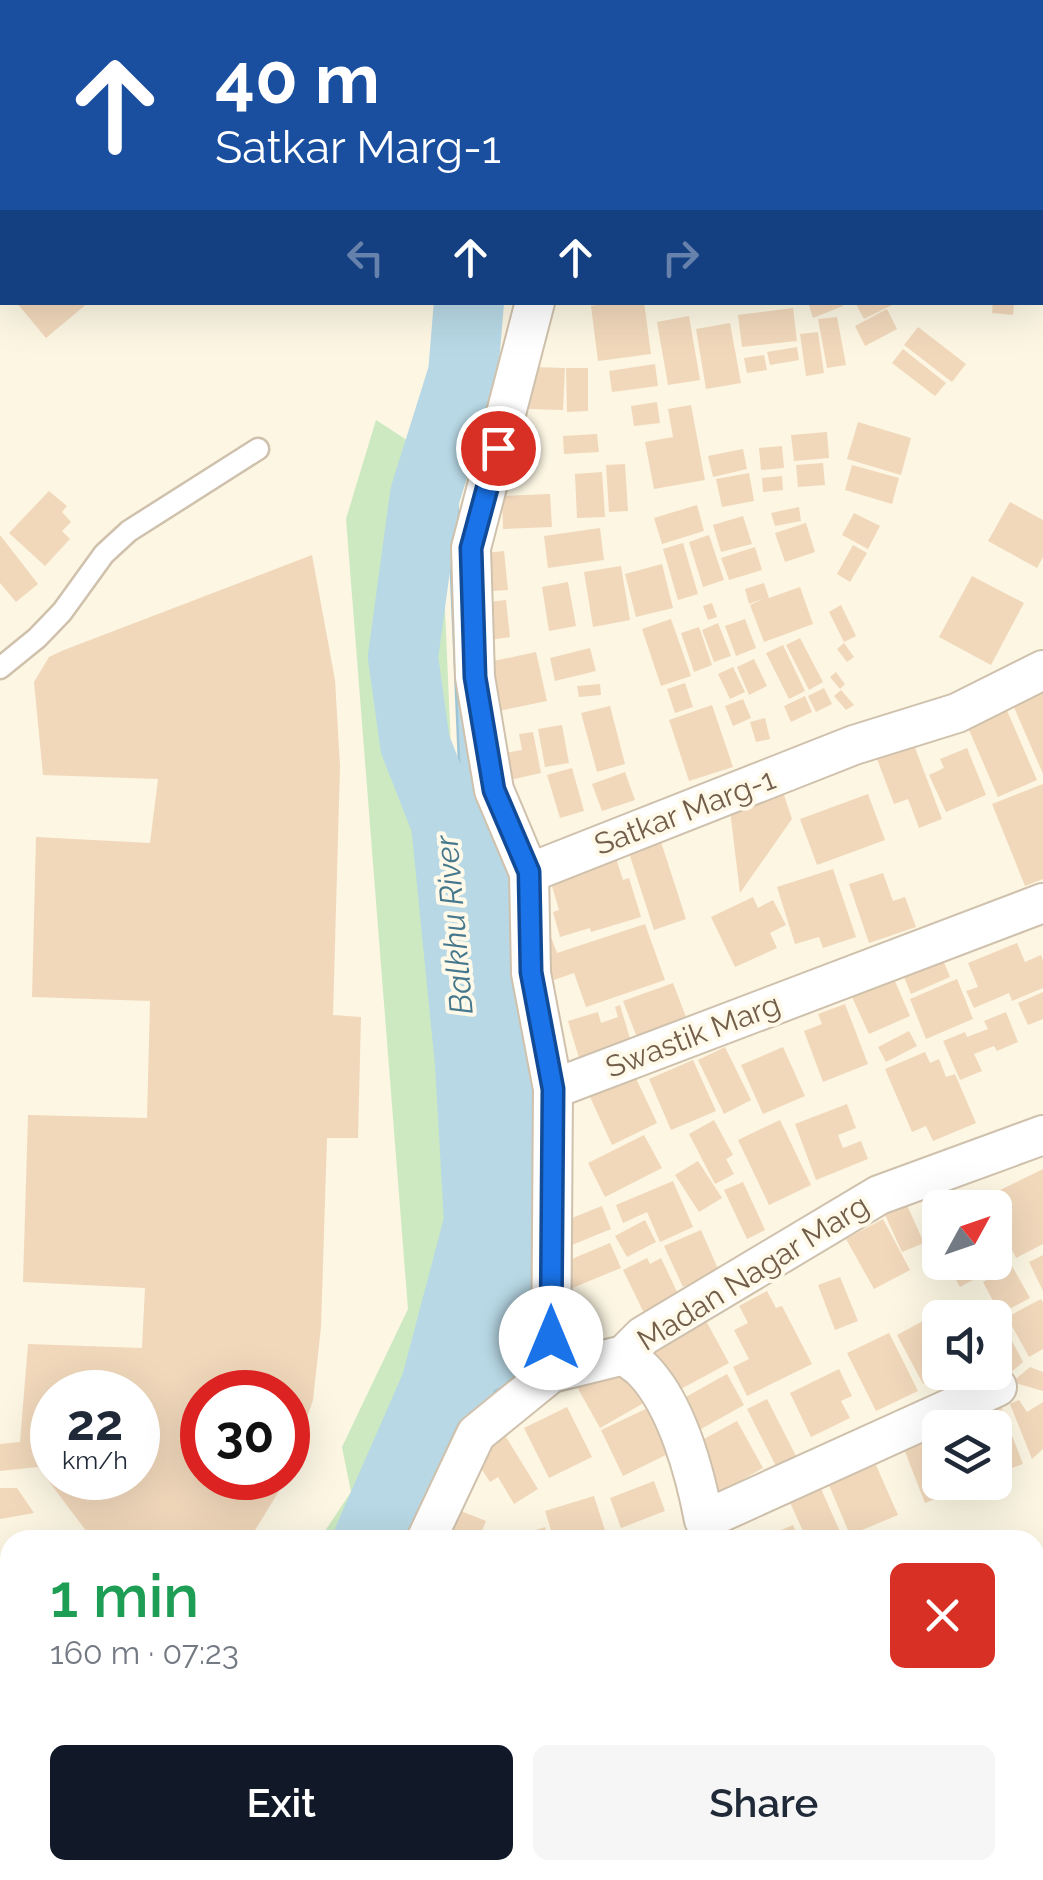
<!DOCTYPE html>
<meta charset="utf-8">
<style>
body{margin:0;font-family:Raleway,sans-serif;background:#f6f6f7;color:#1f2937;height:100vh;display:flex;flex-direction:column;font-size:38px;white-space:nowrap}
*{box-sizing:border-box;margin:0}
p{font-size:32px;color:#747a83}
.icon{flex:none;width:55px;height:55px;fill:none;stroke:currentColor;stroke-width:2;stroke-linecap:round;stroke-linejoin:round}
.map{position:relative;flex:1;overflow:hidden}
.details{position:absolute;left:0px;top:1530px;width:1045px;height:350px;display:flex;flex-direction:column;background:#fff;border-radius:30px 30px 0 0;box-shadow:0 10px 40px #0002}
.details>*{flex:none}
.guide{position:absolute;left:0px;top:0px;width:1045px;height:305px;box-shadow:0 10px 40px #0002;background:#1a4fa0;color:#fff;overflow:hidden}
.needle{width:65px;rotate:50deg}
.tools{position:absolute;left:922px;top:1190px;display:grid;gap:20px}
.tools a{display:grid;place-items:center;width:90px;height:90px;border-radius:15px;background:#fff;box-shadow:0 10px 40px #0002;font-size:50px}
.speed{position:absolute;left:30px;top:1370px;display:flex;gap:20px;font-size:50px;font-weight:700;text-align:center}
.speed>*{display:grid;place-content:center;width:130px;height:130px;border-radius:50%;background:#fff;box-shadow:0 10px 40px #0002;line-height:1}
.speed small{font-size:25px;font-weight:400}
.speed .limit{border:15px solid #d22;background:#fff;color:#111}
.pin{position:absolute;display:grid;place-items:center;width:85px;height:85px;color:#fff;margin:-42px;border:5px solid #fff;border-radius:50%;box-shadow:0 2px 10px #0007}
.me{position:absolute;width:110px;margin:-55px;rotate:0deg;stroke-linejoin:round;filter:drop-shadow(0 0 8px #0008)}
.turn{display:flex;align-items:center;gap:35px;height:210px;padding:0 50px;font-size:45px}
.turn .icon{width:130px;height:130px;stroke-width:2.5}
.turn b{display:block;font-size:70px;line-height:85px}
.lanes{display:flex;align-items:center;height:95px;padding:0 50px;background:#0003;justify-content:center;gap:50px;direction:ltr}
.lanes .off{opacity:.35}
.round{display:grid;place-items:center;flex:none;width:105px;height:105px;border-radius:15px;background:#f6f6f7}
.head{display:flex;align-items:center;justify-content:space-between;height:170px;padding:0 50px}
h1{font-size:60px;font-weight:600;line-height:75px;color:#1e9e55}
.action{display:flex;gap:20px;margin-top:auto;padding:20px 50px}
.action a{flex:1;height:115px;border-radius:15px;background:#111827;color:#fff;font-size:40px;font-weight:600;line-height:115px;text-align:center}
.action a+a{background:#f6f6f7;color:#1f2937}
.map>svg:first-child{display:block}
</style>
<div class="map">
<svg width="1043" height="1880" viewBox="0 0 1043 1880">
<rect width="100%" height="100%" fill="#fcf6e3"/>
<!-- green -->
<path fill="#cce9c1" d="M 197,0 L 515,0 L 512,2 L 200,2 Z
M 376,420 L 416,446 L 449,484 L 443,562 L 451,750 L 471,972 L 479,1093 L 484,1242 L 464,1316 L 449,1409 L 432,1459 L 400,1513 L 388,1540 L 319,1540 L 351,1492 L 342,1447 L 408,1309 L 346,519 Z
M 10,1855 L 10,1870 L 68,1870 L 54,1880 L 0,1880 L 0,1862 Z"/>
<!-- water -->
<path fill="#b8d8e5" stroke="#9ec5d6" stroke-width="2.5" d="M 457,495 L 464,640 L 520,930 L 543,1128 L 533,1374 L 495,1391 L 474,1451 L 438,1540 L 401,1540 L 437,1470 L 457,1421 L 472,1327 L 492,1253 L 487,1104 L 479,984 L 459,762 L 451,574 Z"/>
<g fill="none" stroke-linecap="round" stroke-linejoin="round">
<!-- river -->
<path stroke="#b8d8e5" stroke-width="70" d="M 654,2 L 656,0
M 368,1540 L 436,1385 L 479,1222 L 470,1064 L 446,823 L 415,744 L 403,657 L 425,495 L 463,374 L 469,302
M 17,1880 L 30,1870"/>
</g>
<!-- building -->
<path fill="#f1d8bb" fill-rule="evenodd" d="M 16,302 L 89,302 L 46,338 Z
M 613,302 L 644,302 L 651,354 L 598,361 L 591,306 Z
M 808,302 L 841,302 L 843,306 L 813,318 Z
M 855,302 L 898,302 L 864,319 Z
M 993,302 L 1014,302 L 1013,315 L 992,313 Z
M 793,308 L 797,341 L 742,347 L 738,315 Z
M 887,309 L 897,329 L 865,346 L 855,326 Z
M 689,316 L 700,380 L 668,385 L 657,322 Z
M 837,317 L 846,365 L 827,368 L 818,319 Z
M 730,323 L 741,383 L 706,389 L 696,329 Z
M 918,327 L 966,364 L 952,382 L 904,345 Z
M 818,332 L 824,373 L 806,376 L 800,334 Z
M 797,347 L 799,360 L 770,365 L 767,352 Z
M 903,349 L 946,383 L 935,396 L 892,363 Z
M 764,355 L 767,370 L 747,373 L 744,358 Z
M 655,364 L 658,386 L 612,392 L 609,371 Z
M 530,367 L 565,368 L 563,410 L 529,409 Z
M 566,368 L 588,368 L 588,411 L 567,412 Z
M 657,402 L 660,423 L 634,426 L 631,406 Z
M 691,405 L 705,480 L 654,489 L 645,442 L 673,437 L 668,409 Z
M 858,422 L 911,438 L 901,475 L 847,459 Z
M 827,432 L 829,458 L 794,461 L 791,435 Z
M 597,434 L 599,452 L 564,454 L 563,436 Z
M 782,446 L 784,468 L 761,470 L 759,448 Z
M 743,449 L 747,469 L 713,477 L 708,456 Z
M 823,463 L 825,485 L 798,487 L 796,465 Z
M 625,464 L 628,511 L 609,512 L 606,465 Z
M 852,465 L 899,478 L 892,504 L 845,490 Z
M 602,472 L 605,517 L 577,518 L 575,474 Z
M 749,473 L 754,501 L 722,507 L 716,479 Z
M 782,476 L 783,490 L 763,492 L 762,478 Z
M 49,491 L 67,506 L 62,512 L 71,522 L 62,531 L 70,539 L 45,566 L 9,533 Z
M 550,494 L 552,527 L 503,529 L 502,496 Z
M 1010,502 L 1043,520 L 1043,557 L 1037,568 L 988,541 Z
M 697,505 L 704,531 L 662,544 L 654,518 Z
M 799,507 L 801,521 L 775,526 L 771,513 Z
M 854,513 L 880,526 L 868,549 L 842,535 Z
M 743,516 L 752,544 L 721,552 L 713,525 Z
M 806,523 L 815,552 L 785,562 L 775,533 Z
M 600,528 L 604,560 L 548,568 L 544,536 Z
M 0,535 L 38,584 L 16,602 L 0,583 Z
M 709,535 L 724,580 L 703,587 L 689,542 Z
M 683,543 L 698,594 L 678,600 L 663,549 Z
M 853,545 L 867,553 L 850,582 L 837,574 Z
M 755,547 L 762,570 L 729,580 L 721,558 Z
M 504,551 L 508,590 L 479,592 L 476,554 Z
M 312,555 L 335,680 L 340,766 L 333,1015 L 361,1017 L 358,1138 L 327,1138 L 321,1327 L 313,1400 L 288,1474 L 288,1392 L 202,1392 L 202,1478 L 287,1478 L 249,1540 L 93,1540 L 38,1467 L 0,1471 L 0,1444 L 20,1442 L 28,1344 L 142,1348 L 145,1288 L 23,1282 L 28,1115 L 147,1118 L 150,1001 L 32,997 L 36,837 L 150,843 L 158,779 L 43,775 L 34,682 L 49,657 L 64,650 ZM 52,1392 L 138,1392 L 138,1478 L 52,1478 Z
M 662,564 L 673,608 L 636,617 L 625,574 Z
M 621,566 L 630,620 L 593,627 L 584,572 Z
M 972,576 L 1024,603 L 991,665 L 939,637 Z
M 568,582 L 576,626 L 549,631 L 542,587 Z
M 764,583 L 769,598 L 800,587 L 813,624 L 764,642 L 750,605 L 765,598 L 749,604 L 745,589 Z
M 506,600 L 510,637 L 484,641 L 479,603 Z
M 712,603 L 717,617 L 708,620 L 703,606 Z
M 841,605 L 856,636 L 844,642 L 829,612 Z
M 671,619 L 691,676 L 661,686 L 642,629 Z
M 745,619 L 756,648 L 736,656 L 725,626 Z
M 718,623 L 731,656 L 714,662 L 702,630 Z
M 699,627 L 712,665 L 694,672 L 681,633 Z
M 800,638 L 823,682 L 809,690 L 786,645 Z
M 844,643 L 854,657 L 847,662 L 837,649 Z
M 783,645 L 805,691 L 789,699 L 766,653 Z
M 590,648 L 596,671 L 555,681 L 550,658 Z
M 536,652 L 547,701 L 489,713 L 479,664 Z
M 754,659 L 767,686 L 749,695 L 737,667 Z
M 733,667 L 745,692 L 730,699 L 718,674 Z
M 836,672 L 845,684 L 840,689 L 830,677 Z
M 685,683 L 693,707 L 675,713 L 667,689 Z
M 600,684 L 601,695 L 579,697 L 577,686 Z
M 824,688 L 832,704 L 816,712 L 808,696 Z
M 841,690 L 854,705 L 846,710 L 834,696 Z
M 1043,692 L 1043,774 L 1013,705 Z
M 805,696 L 812,712 L 791,722 L 784,706 Z
M 743,699 L 751,718 L 733,726 L 725,706 Z
M 712,705 L 733,767 L 689,781 L 669,720 Z
M 610,706 L 625,764 L 597,772 L 581,713 Z
M 1005,706 L 1037,780 L 998,797 L 966,723 Z
M 765,718 L 770,739 L 756,742 L 750,722 Z
M 562,725 L 569,763 L 545,767 L 538,729 Z
M 533,732 L 541,773 L 510,780 L 505,753 L 522,750 L 519,734 Z
M 914,745 L 942,819 L 919,828 L 908,799 L 894,804 L 877,759 Z
M 967,748 L 986,795 L 946,812 L 929,775 L 944,768 L 940,759 Z
M 572,768 L 584,811 L 560,818 L 547,775 Z
M 625,772 L 635,800 L 602,811 L 592,784 Z
M 1043,784 L 1043,879 L 1025,886 L 992,804 Z
M 783,792 L 792,819 L 740,893 L 730,810 Z
M 868,794 L 885,840 L 817,865 L 800,819 Z
M 661,842 L 686,919 L 654,930 L 629,853 Z
M 616,858 L 623,880 L 629,878 L 641,917 L 591,932 L 590,928 L 560,937 L 553,912 L 559,910 L 552,886 L 556,885 L 554,877 Z
M 833,869 L 856,937 L 823,948 L 819,937 L 795,944 L 777,887 Z
M 883,873 L 893,901 L 905,897 L 916,927 L 869,943 L 849,884 Z
M 753,897 L 758,908 L 773,900 L 786,925 L 770,933 L 777,948 L 735,967 L 711,917 Z
M 645,924 L 665,980 L 586,1007 L 574,973 L 554,980 L 547,960 L 534,943 L 551,937 L 557,953 Z
M 1017,943 L 1025,962 L 1041,955 L 1043,961 L 1043,988 L 1012,1001 L 1009,993 L 974,1008 L 966,991 L 978,987 L 968,963 Z
M 943,960 L 950,977 L 911,994 L 904,977 Z
M 894,979 L 910,1016 L 869,1034 L 852,997 Z
M 957,979 L 973,1019 L 926,1039 L 910,999 Z
M 673,983 L 688,1022 L 638,1040 L 623,1001 Z
M 1043,992 L 1043,1019 L 1028,1025 L 1018,1003 Z
M 845,1004 L 868,1064 L 823,1082 L 804,1031 L 822,1024 L 818,1014 Z
M 620,1005 L 631,1042 L 579,1058 L 568,1021 L 598,1012 L 601,1023 L 618,1017 L 615,1007 Z
M 1006,1012 L 1018,1042 L 997,1051 L 994,1046 L 974,1054 L 982,1071 L 960,1080 L 943,1041 L 965,1032 L 967,1037 L 988,1029 L 984,1021 Z
M 909,1031 L 917,1046 L 886,1062 L 878,1047 Z
M 725,1047 L 751,1100 L 724,1114 L 698,1060 Z
M 783,1047 L 805,1096 L 763,1114 L 741,1065 Z
M 925,1052 L 930,1063 L 939,1059 L 946,1077 L 955,1074 L 976,1123 L 933,1141 L 926,1126 L 912,1132 L 885,1069 Z
M 693,1060 L 716,1111 L 671,1130 L 649,1079 Z
M 635,1076 L 657,1123 L 612,1145 L 590,1097 Z
M 847,1104 L 856,1128 L 838,1135 L 843,1148 L 861,1141 L 868,1159 L 816,1180 L 795,1124 Z
M 714,1120 L 733,1155 L 726,1159 L 734,1174 L 715,1184 L 689,1134 Z
M 780,1120 L 811,1185 L 769,1205 L 738,1140 Z
M 644,1135 L 662,1168 L 605,1197 L 588,1163 Z
M 698,1161 L 722,1198 L 699,1212 L 675,1175 Z
M 1043,1169 L 1043,1244 L 1016,1258 L 995,1215 L 995,1208 L 991,1208 L 986,1197 Z
M 673,1181 L 693,1227 L 660,1242 L 647,1212 L 623,1223 L 616,1205 Z
M 743,1182 L 765,1230 L 747,1239 L 724,1190 Z
M 973,1192 L 981,1208 L 942,1208 Z
M 907,1205 L 924,1243 L 902,1252 L 885,1215 Z
M 602,1206 L 611,1229 L 567,1247 L 557,1224 Z
M 940,1209 L 940,1259 L 936,1261 L 922,1233 L 929,1230 L 923,1217 Z
M 883,1219 L 910,1270 L 874,1289 L 846,1239 Z
M 645,1220 L 656,1242 L 627,1257 L 615,1236 Z
M 701,1230 L 719,1271 L 683,1287 L 664,1246 Z
M 1001,1241 L 1010,1260 L 960,1287 L 950,1269 L 963,1262 L 995,1262 L 995,1245 Z
M 610,1243 L 621,1268 L 565,1291 L 555,1266 Z
M 1043,1255 L 1043,1291 L 1029,1262 Z
M 647,1258 L 650,1264 L 661,1258 L 679,1296 L 644,1313 L 623,1270 Z
M 1012,1266 L 1030,1298 L 1000,1314 L 983,1282 Z
M 840,1277 L 858,1321 L 835,1330 L 818,1285 Z
M 767,1291 L 776,1308 L 782,1306 L 812,1364 L 747,1396 L 733,1367 L 749,1359 L 734,1330 L 748,1323 L 739,1306 Z
M 1041,1299 L 1043,1302 L 1043,1349 L 1029,1357 L 1007,1317 Z
M 945,1309 L 949,1318 L 940,1318 L 940,1375 L 923,1384 L 897,1335 Z
M 1000,1318 L 1023,1362 L 1009,1374 L 1003,1363 L 999,1367 L 995,1360 L 995,1322 Z
M 705,1319 L 729,1363 L 668,1396 L 644,1352 Z
M 889,1333 L 918,1391 L 876,1411 L 847,1353 Z
M 626,1359 L 649,1400 L 600,1428 L 577,1387 Z
M 1030,1367 L 1043,1372 L 1043,1391 L 1012,1382 Z
M 839,1369 L 852,1396 L 841,1401 L 850,1418 L 811,1437 L 790,1393 Z
M 948,1372 L 969,1372 L 952,1381 Z
M 727,1374 L 744,1405 L 692,1434 L 675,1403 Z
M 767,1399 L 796,1456 L 776,1466 L 747,1409 Z
M 1019,1400 L 1027,1412 L 1043,1402 L 1043,1449 L 1032,1459 L 1010,1404 Z
M 1000,1404 L 1023,1464 L 995,1474 L 995,1428 L 967,1428 L 963,1419 Z
M 567,1407 L 592,1457 L 549,1478 L 524,1428 Z
M 650,1407 L 672,1452 L 623,1476 L 601,1430 Z
M 737,1421 L 763,1468 L 720,1492 L 717,1487 L 709,1491 L 691,1446 Z
M 940,1435 L 940,1482 L 980,1482 L 925,1503 L 904,1449 Z
M 506,1437 L 538,1489 L 514,1504 L 498,1477 L 490,1482 L 477,1462 L 491,1453 L 487,1448 Z
M 876,1465 L 898,1515 L 850,1535 L 826,1478 L 855,1466 L 858,1472 Z
M 654,1481 L 665,1511 L 621,1528 L 610,1498 Z
M 819,1484 L 841,1534 L 828,1540 L 807,1540 L 788,1498 Z
M 0,1488 L 17,1488 L 34,1513 L 0,1519 Z
M 594,1496 L 608,1540 L 554,1540 L 545,1511 Z
M 461,1511 L 486,1521 L 478,1540 L 450,1540 Z
M 793,1525 L 799,1540 L 757,1540 Z
M 545,1527 L 549,1540 L 517,1540 L 516,1537 Z
M 1043,1635 L 1043,1662 L 1035,1666 L 1035,1640 Z
M 0,1648 L 10,1660 L 10,1749 L 0,1757 Z
M 1043,1782 L 1043,1880 L 975,1880 L 968,1870 L 1035,1870 L 1035,1787 Z
M 175,1870 L 198,1870 L 208,1880 L 165,1880 Z
M 480,1870 L 517,1870 L 523,1880 L 465,1880 Z
M 527,1870 L 573,1870 L 558,1880 L 533,1880 Z
M 719,1870 L 802,1870 L 806,1875 L 800,1880 L 728,1880 Z"/>
<g fill="none" stroke-linecap="round" stroke-linejoin="round">
<!-- service casing -->
<g stroke="#cfc1ac" stroke-width="25">
<path id="service" d="M 141,0 L 142,2
M 0,668 L 37,638 L 62,612 L 104,554 L 129,531 L 258,449
M 387,1880 L 395,1870"/>
</g>
<!-- minor casing -->
<g stroke="#cfc1ac" stroke-width="42">
<path id="minor" d="M 1042,132 L 1043,132
M 529,873 L 494,790 L 475,677 L 471,548 L 535,302
M 553,1089 L 531,973 L 529,873 L 854,745 L 957,713 L 1043,670
M 624,1355 C 630,1360 638,1365 643,1370 C 677,1405 695,1473 704,1520 L 997,1387
M 551,1373 L 553,1089 L 1043,903
M 426,1540 L 476,1434 L 551,1373 L 624,1355 L 643,1336 L 879,1195 L 1043,1135
M 1035,1701 L 1043,1696
M 135,1880 L 145,1870"/>
</g>
<!-- path -->
<path stroke="#d5bc9e" stroke-width="6" stroke-dasharray="2.5 8" stroke-linecap="butt" d="M 586,1880 L 598,1870"/>
<!-- service -->
<use href="#service" stroke="#fff" stroke-width="20"/>
<!-- minor -->
<use href="#minor" stroke="#fff" stroke-width="38"/>
</g>
<g fill="none" stroke-linecap="round" stroke-linejoin="round">
<!-- route casing -->
<g stroke="#114b97" stroke-width="25">
<path id="route" d="M 498,448 L 471,548 L 475,677 L 494,790 L 529,872 L 531,972 L 553,1089 L 551,1338"/>
</g>
<!-- route -->
<use href="#route" stroke="#1a73e8" stroke-width="18"/>
</g>
<g text-anchor="middle" stroke-width="8" stroke-linejoin="round" paint-order="stroke">
<!-- street labels -->
<g font-size="30" fill="#735e49" stroke="#fff9e9">
<text transform="translate(685 812) rotate(-21)" y="10">Satkar Marg-1</text>
<text transform="translate(693 1036) rotate(-21)" y="10">Swastik Marg</text>
<text transform="translate(753 1273) rotate(-32)" y="10">Madan Nagar Marg</text>
</g>
<!-- water labels -->
<g font-size="32" font-style="italic" fill="#46788d" stroke="#fff9e9">
<text transform="translate(454 925) rotate(-95)" y="11">Balkhu River</text>
</g>
</g>
</svg>
<div class="tools">
<a><svg class="needle" viewBox="-14 -14 28 28"><path d="M0-13l5 13h-10z" fill="#e53935"/><path d="M0 13l5-13h-10z" fill="#747a83"/></svg></a>
<a><svg class="icon" aria-label="sound" viewBox="0 0 24 24"><path d="M4 9h4l5-4v14l-5-4H4zM17 9q2 3 0 6"/></svg></a>
<a><svg class="icon" aria-label="layers" viewBox="0 0 24 24"><path d="M12 4l9 5-9 5-9-5zM3 14l9 5 9-5"/></svg></a>
</div>
<div class="speed"><div>22<small>km/h</small></div><div class="limit">30</div></div>
<div class="pin" style="left:498px;top:448px;background:#d93025"><svg class="icon" aria-label="arrive" viewBox="0 0 24 24"><path d="M6 21V4h12l-3 4 3 4H6"/></svg></div>
<svg class="me" style="left:551px;top:1338px" viewBox="-20 -20 40 40"><circle r="19" fill="#fff"/><path d="M0-13L10 11 0 6-10 11z" fill="#1a73e8"/></svg>
<div class="guide">
<div class="turn"><svg class="icon" aria-label="ahead" viewBox="0 0 24 24"><path d="M12 20V5M6 11l6-6 6 6"/></svg><div><b>40 m</b>Satkar Marg-1</div></div>
<div class="lanes"><svg class="icon off" aria-label="left" viewBox="0 0 24 24"><path d="M17 20v-9H6M10 6l-5 5 5 5"/></svg><svg class="icon" aria-label="ahead" viewBox="0 0 24 24"><path d="M12 20V5M6 11l6-6 6 6"/></svg><svg class="icon" aria-label="ahead" viewBox="0 0 24 24"><path d="M12 20V5M6 11l6-6 6 6"/></svg><svg class="icon off" aria-label="right" viewBox="0 0 24 24"><path d="M7 20v-9h11M14 6l5 5-5 5"/></svg></div>
</div>
<section class="details">
<div class="head"><div><h1>1 min</h1><p>160 m · 07:23</p></div><a class="round" style="background:#d93025;color:#fff"><svg class="icon" aria-label="close" viewBox="0 0 24 24"><path d="M6 6l12 12M18 6L6 18"/></svg></a></div>
<div class="action"><a>Exit</a><a>Share</a></div>
</section>
</div>
